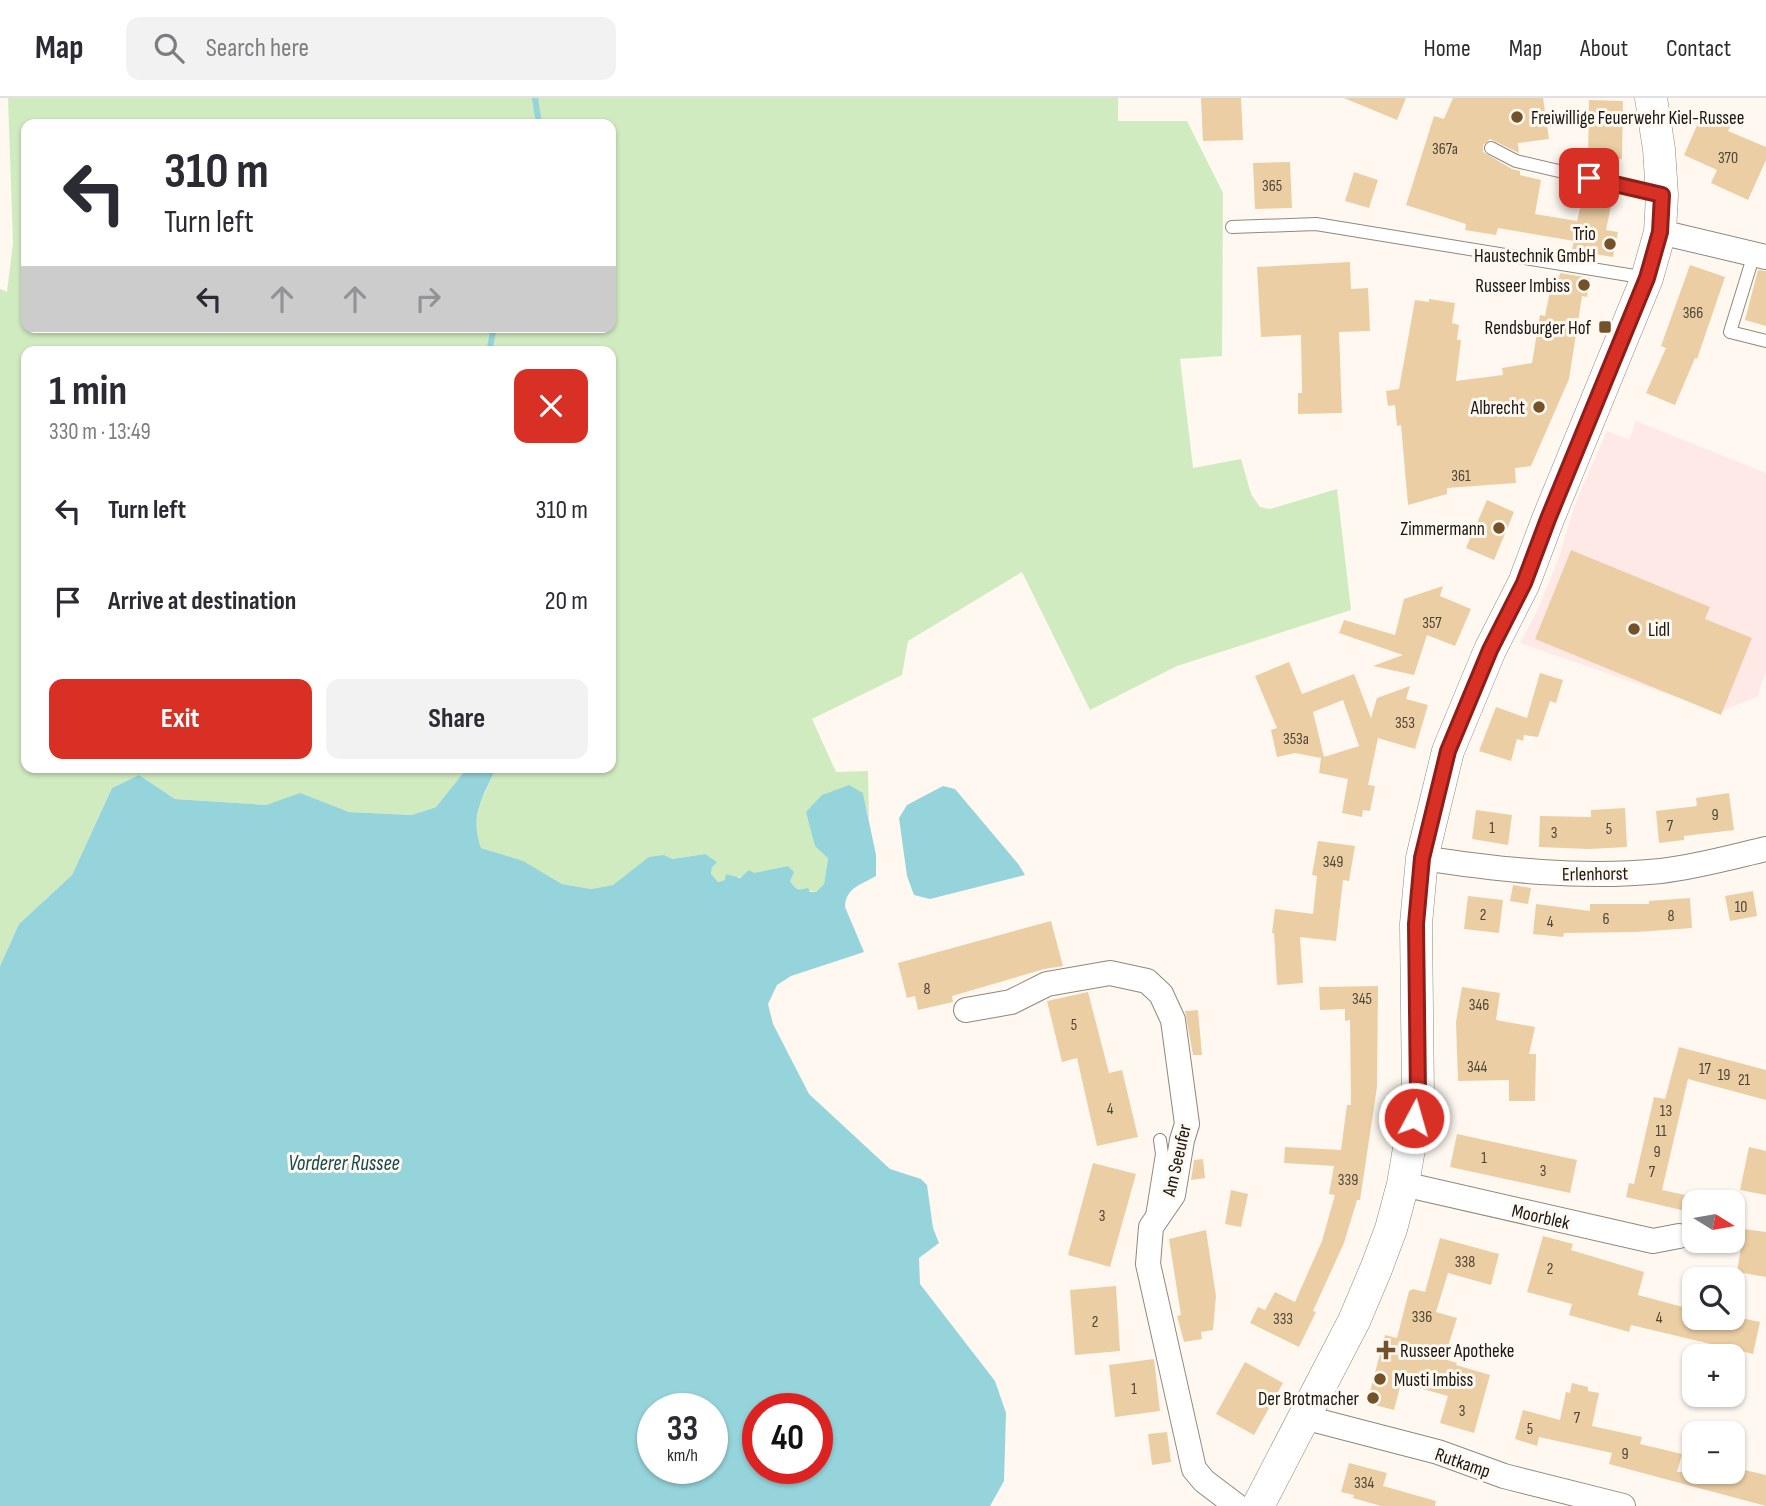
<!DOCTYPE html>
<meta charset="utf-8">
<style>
body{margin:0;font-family:"Sofia Sans Condensed",sans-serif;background:#f2f2f3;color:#2b2b33;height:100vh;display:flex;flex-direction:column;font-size:26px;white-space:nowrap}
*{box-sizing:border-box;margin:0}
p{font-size:23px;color:#7c7c81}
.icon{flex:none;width:38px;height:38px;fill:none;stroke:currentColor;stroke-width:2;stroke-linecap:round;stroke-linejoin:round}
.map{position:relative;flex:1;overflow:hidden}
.drawer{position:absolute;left:21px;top:248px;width:595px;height:427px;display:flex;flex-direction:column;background:#fff;border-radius:14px;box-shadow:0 2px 5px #0004}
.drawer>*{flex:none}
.guide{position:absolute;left:21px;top:21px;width:595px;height:214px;border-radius:14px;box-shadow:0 2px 5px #0004;background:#fff;color:#2b2b33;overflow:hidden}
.needle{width:46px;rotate:101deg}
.fabs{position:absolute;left:1682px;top:1092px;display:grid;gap:14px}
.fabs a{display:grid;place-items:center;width:63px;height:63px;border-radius:14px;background:#fff;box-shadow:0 2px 5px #0004;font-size:35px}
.speed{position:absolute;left:637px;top:1295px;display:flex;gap:14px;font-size:35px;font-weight:700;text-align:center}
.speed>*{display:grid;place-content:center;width:91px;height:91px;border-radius:50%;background:#fff;box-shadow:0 2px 5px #0004;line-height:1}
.speed small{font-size:18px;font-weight:400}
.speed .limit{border:10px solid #d22;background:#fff;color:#111}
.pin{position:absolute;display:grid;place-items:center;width:60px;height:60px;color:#fff;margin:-30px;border-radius:14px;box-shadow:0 4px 10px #0006}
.me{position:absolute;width:77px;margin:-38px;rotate:6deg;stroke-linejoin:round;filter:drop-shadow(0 0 5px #0008)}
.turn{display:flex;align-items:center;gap:24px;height:147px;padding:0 28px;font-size:32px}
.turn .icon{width:91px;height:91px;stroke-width:2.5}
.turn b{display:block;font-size:49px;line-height:60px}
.lanes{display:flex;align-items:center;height:66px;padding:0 28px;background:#0003;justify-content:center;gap:35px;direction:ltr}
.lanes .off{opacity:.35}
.round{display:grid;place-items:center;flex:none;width:74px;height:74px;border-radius:14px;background:#f2f2f3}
.headline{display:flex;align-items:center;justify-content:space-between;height:119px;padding:0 28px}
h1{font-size:42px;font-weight:700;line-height:52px}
.primary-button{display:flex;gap:14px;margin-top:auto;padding:14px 28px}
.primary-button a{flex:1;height:80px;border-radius:14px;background:#d93025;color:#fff;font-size:28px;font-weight:700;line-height:80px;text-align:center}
.primary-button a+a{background:#f2f2f3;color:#2b2b33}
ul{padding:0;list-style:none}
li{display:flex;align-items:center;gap:21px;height:91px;padding:0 28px}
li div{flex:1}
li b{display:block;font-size:26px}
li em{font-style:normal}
header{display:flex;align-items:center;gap:42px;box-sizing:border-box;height:98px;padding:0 35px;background:#fff;border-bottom:2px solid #e1e1e2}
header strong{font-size:33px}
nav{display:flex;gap:38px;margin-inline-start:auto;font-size:24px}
.search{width:490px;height:63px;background:#f2f2f3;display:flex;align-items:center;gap:18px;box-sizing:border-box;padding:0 24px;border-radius:14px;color:#7c7c81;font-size:26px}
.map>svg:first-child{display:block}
</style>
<header>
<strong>Map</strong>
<div class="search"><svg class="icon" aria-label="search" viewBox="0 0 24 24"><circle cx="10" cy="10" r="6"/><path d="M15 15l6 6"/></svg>Search here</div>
<nav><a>Home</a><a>Map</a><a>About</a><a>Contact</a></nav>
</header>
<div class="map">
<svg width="1766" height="1408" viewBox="0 0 1766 1408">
<rect width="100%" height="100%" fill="#fef8f0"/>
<!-- commercial -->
<path fill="#ffe9e7" d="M 1636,323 L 1766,375 L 1766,574 L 1757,599 L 1719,614 L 1520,545 L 1537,513 L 1558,462 L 1575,406 L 1607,333 L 1629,342 Z"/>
<!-- green -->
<path fill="#d1ebc1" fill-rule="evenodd" d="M 8,0 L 1118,0 L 1118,23 L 1187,23 L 1223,95 L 1222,258 L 1180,261 L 1193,370 L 1241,361 L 1251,396 L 1260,409 L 1270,411 L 1337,391 L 1351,512 L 1177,568 L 1090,612 L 1022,474 L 908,543 L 902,577 L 812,621 L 836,674 L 868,673 L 869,721 L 863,695 L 828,759 L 824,786 L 816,794 L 795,790 L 789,783 L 787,768 L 717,784 L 711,776 L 712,769 L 705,756 L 672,761 L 630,776 L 613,787 L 591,791 L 562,786 L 523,764 L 481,750 L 475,734 L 479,708 L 496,670 L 611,670 L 611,254 L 26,254 L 26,670 L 467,670 L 436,709 L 412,717 L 349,714 L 300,696 L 266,707 L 175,701 L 139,677 L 112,690 L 72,777 L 19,826 L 0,868 L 0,191 L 7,194 L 13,145 ZM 26,26 L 611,26 L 611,229 L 26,229 Z"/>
<!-- water -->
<path fill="#96d4db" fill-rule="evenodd" d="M 467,670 L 496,670 C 483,699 469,718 481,750 L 523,763 L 562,786 L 591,791 L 613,787 L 649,759 L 664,757 L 672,761 L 705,756 L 717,764 L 712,769 L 711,776 L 718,784 L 725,782 L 726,776 L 740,780 L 749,772 L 754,775 L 788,768 L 794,774 L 790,783 C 795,791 798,793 808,790 L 810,794 L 816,794 L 824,786 L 828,760 L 815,748 L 806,714 L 822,697 L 849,687 L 863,695 L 876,757 L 876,778 C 861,787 846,789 845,809 L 864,854 L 791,878 L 777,887 L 768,906 L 773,926 L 809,996 L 890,1071 L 921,1081 L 927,1087 L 933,1130 L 939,1145 L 919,1160 L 920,1186 L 995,1283 L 1006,1315 L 1004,1383 L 990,1408 L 0,1408 L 0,868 L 19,826 L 72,777 L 112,690 L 139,677 L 175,701 L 266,707 L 300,695 L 349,714 L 412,717 L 436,709 ZM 653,1311 L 712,1311 L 712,1370 L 653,1370 ZM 758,1311 L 817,1311 L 817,1370 L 758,1370 Z
M 943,688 L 955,691 L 1019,767 L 1025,777 L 930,801 L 914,797 L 907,778 L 899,720 L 907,707 Z"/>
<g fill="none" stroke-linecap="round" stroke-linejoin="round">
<!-- stream -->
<path stroke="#96d4db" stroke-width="6" d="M 535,0 L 539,26
M 489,254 L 494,229"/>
</g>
<!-- building -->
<path fill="#ebcea4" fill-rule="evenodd" d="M 1201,0 L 1241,0 L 1243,42 L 1203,43 Z
M 1344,0 L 1406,0 L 1397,22 Z
M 1453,0 L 1543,0 L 1549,41 L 1518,45 L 1519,55 L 1490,41 L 1483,47 L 1483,54 L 1512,71 L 1520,73 L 1520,77 L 1541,82 L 1535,116 L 1577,123 L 1583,98 L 1612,103 L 1606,132 L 1618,134 L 1613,159 L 1595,156 L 1593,162 L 1570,159 L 1574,143 L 1498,130 L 1496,137 L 1465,132 L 1466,126 L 1406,107 L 1434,18 L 1444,21 Z
M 1589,2 L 1623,3 L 1622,61 L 1588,60 Z
M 1714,19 L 1731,27 L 1728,33 L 1766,49 L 1766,62 L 1748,102 L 1711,85 L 1717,72 L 1684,57 L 1699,23 L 1709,28 Z
M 1290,64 L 1292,110 L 1255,111 L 1253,65 Z
M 1354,74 L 1378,82 L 1369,110 L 1345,103 Z
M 1350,164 L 1351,191 L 1368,190 L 1370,233 L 1339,234 L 1342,315 L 1298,316 L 1298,295 L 1302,295 L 1301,237 L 1261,239 L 1257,169 Z
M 1690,167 L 1725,179 L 1697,261 L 1695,260 L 1675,307 L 1646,295 L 1666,250 L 1661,248 Z
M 1758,172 L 1766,173 L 1766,228 L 1745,222 Z
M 1560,175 L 1590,180 L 1587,199 L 1582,198 L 1569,281 L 1531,368 L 1515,370 L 1516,385 L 1447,390 L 1447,396 L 1408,407 L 1401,327 L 1397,328 L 1395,307 L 1388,308 L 1386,293 L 1399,291 L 1415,202 L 1429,204 L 1429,201 L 1455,205 L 1452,225 L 1459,227 L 1457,242 L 1461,242 L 1456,283 L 1503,277 L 1502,270 L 1532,265 L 1540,217 L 1545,218 L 1552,183 L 1558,184 Z
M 1487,402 L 1514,414 L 1494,462 L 1466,450 Z
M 1571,452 L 1710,509 L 1705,521 L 1752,540 L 1721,617 L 1535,541 Z
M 1443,488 L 1440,498 L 1471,511 L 1455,548 L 1427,537 L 1414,577 L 1373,568 L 1403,557 L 1339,535 L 1344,522 L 1395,537 L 1404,501 Z
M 1289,564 L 1302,596 L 1354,576 L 1371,620 L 1377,600 L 1410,588 L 1406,601 L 1428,607 L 1415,651 L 1378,640 L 1368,687 L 1375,688 L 1370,713 L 1363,712 L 1362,719 L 1342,715 L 1348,681 L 1319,675 L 1321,660 L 1295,655 L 1277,659 L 1271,632 L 1277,630 L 1255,578 ZM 1343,602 L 1359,648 L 1324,659 L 1313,614 Z
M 1540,575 L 1563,582 L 1556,605 L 1550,603 L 1538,639 L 1524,637 L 1523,643 L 1517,641 L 1511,663 L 1479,653 L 1496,609 L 1527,620 Z
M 1729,695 L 1734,732 L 1684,738 L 1684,742 L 1659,745 L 1656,713 L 1697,708 L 1696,700 Z
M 1625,710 L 1627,749 L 1589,751 L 1539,749 L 1540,718 L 1591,719 L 1591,712 Z
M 1476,712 L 1512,717 L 1508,747 L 1472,741 Z
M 1318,743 L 1355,748 L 1349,783 L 1343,782 L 1336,843 L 1300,839 L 1303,885 L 1277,887 L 1274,835 L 1272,835 L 1275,811 L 1313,816 L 1317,778 L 1312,777 Z
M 1513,787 L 1531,790 L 1528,806 L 1510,803 Z
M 1753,793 L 1757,818 L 1730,823 L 1725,798 Z
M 1468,798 L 1503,802 L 1499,835 L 1464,831 Z
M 1690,800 L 1692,830 L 1637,834 L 1564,835 L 1563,839 L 1533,836 L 1536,806 L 1590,813 L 1590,806 L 1649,806 L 1649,803 Z
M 1051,823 L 1063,868 L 1044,871 L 952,898 L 953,904 L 918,912 L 915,898 L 907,900 L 898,865 Z
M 1378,888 L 1377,989 L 1360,1102 L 1357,1102 L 1344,1145 L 1313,1213 L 1316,1214 L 1299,1249 L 1250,1225 L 1258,1209 L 1265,1212 L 1275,1194 L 1295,1204 L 1322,1143 L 1335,1097 L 1329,1096 L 1334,1068 L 1284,1065 L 1285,1049 L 1341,1052 L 1347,1007 L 1351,1007 L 1350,922 L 1345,923 L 1345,911 L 1320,912 L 1319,889 Z
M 1462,889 L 1500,895 L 1496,922 L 1535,929 L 1529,956 L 1536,956 L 1535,1003 L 1509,1003 L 1509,982 L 1458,983 L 1456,924 Z
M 1088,894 L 1109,975 L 1122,972 L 1138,1039 L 1097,1048 L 1077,960 L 1062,964 L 1047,903 Z
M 1198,912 L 1202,957 L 1193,957 L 1185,913 Z
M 1679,949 L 1766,972 L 1766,1002 L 1688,981 L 1662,1092 L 1694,1099 L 1694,1115 L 1626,1099 L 1629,1085 L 1634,1086 L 1654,999 L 1665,1001 Z
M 1457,1036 L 1577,1062 L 1570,1095 L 1450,1069 Z
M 1749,1049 L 1766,1053 L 1766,1097 L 1740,1092 Z
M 1203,1061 L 1205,1080 L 1191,1082 L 1194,1062 Z
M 1093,1065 L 1136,1076 L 1110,1169 L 1068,1157 Z
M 1231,1092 L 1248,1096 L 1241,1129 L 1225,1126 Z
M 1744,1131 L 1766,1134 L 1766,1179 L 1737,1174 Z
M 1206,1132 L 1216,1198 L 1213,1232 L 1201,1234 L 1202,1241 L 1184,1244 L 1177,1218 L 1181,1217 L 1169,1141 Z
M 1543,1138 L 1573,1146 L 1571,1152 L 1644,1174 L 1638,1197 L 1694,1212 L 1694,1220 L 1741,1220 L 1760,1224 L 1753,1256 L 1631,1227 L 1629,1234 L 1569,1217 L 1572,1206 L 1527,1194 Z
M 1440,1140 L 1499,1156 L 1491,1187 L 1448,1175 L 1436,1214 L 1457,1220 L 1444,1261 L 1457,1265 L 1456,1267 L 1490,1277 L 1474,1335 L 1440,1325 L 1448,1298 L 1401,1285 L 1394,1312 L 1367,1305 L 1385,1237 L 1397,1240 L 1409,1193 L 1413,1191 L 1425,1194 Z
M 1116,1188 L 1120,1253 L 1075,1257 L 1070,1192 Z
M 1154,1261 L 1160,1313 L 1115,1319 L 1109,1267 Z
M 1245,1264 L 1283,1285 L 1254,1337 L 1216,1316 Z
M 1572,1285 L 1588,1289 L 1588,1293 L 1599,1295 L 1592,1328 L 1642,1339 L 1640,1346 L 1682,1356 L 1677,1374 L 1732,1374 L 1732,1369 L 1766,1377 L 1766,1408 L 1609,1366 L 1612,1355 L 1539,1339 L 1537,1348 L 1515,1341 L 1523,1312 L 1560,1322 L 1566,1294 L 1570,1295 Z
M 1167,1334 L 1171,1364 L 1152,1367 L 1148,1336 Z
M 1349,1365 L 1387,1375 L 1383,1388 L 1436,1403 L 1435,1408 L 1381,1408 L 1353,1400 L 1354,1397 L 1341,1394 Z"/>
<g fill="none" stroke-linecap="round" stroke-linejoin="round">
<!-- service casing -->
<g stroke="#90887c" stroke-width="14">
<path id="service" d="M 1491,50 L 1516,63 L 1662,97
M 1232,129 L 1316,126 L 1647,180
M 1754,156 L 1730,234 L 1766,243
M 1152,1118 L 1162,1056 L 1160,1042"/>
</g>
<!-- minor casing -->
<g stroke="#90887c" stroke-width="26">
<path id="minor" d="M 1660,134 L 1766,159
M 1422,760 C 1501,772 1581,781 1661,773 C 1696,769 1732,759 1766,751
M 966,912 L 1011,904 L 1047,886 L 1110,875 L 1147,883 L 1161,896 L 1173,922 L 1187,1026 L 1182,1042 L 1173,1097 L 1151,1129 L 1148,1166 L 1194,1371 L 1204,1383 L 1237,1408
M 1403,1086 L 1653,1143 L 1679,1138
M 1303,1319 L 1438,1354 L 1504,1378 L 1623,1408"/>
</g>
<!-- tertiary casing -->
<g stroke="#90887c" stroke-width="33">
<path id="tertiary" d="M 1258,1408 L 1354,1223 L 1376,1171 L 1391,1131 L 1403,1086 L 1418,998 L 1416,826 L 1422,760 L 1448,653 L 1490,552 L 1524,485 L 1548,421 L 1647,180 L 1660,134 L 1662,97 L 1659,51 L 1651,0"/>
</g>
<!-- service -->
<use href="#service" stroke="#fff" stroke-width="12"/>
<!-- minor -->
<use href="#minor" stroke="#fff" stroke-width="24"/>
<!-- tertiary -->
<use href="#tertiary" stroke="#fff" stroke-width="32"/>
</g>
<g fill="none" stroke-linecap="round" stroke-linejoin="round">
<!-- route casing -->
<g stroke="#8d1f18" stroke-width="18">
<path id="route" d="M 1414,1020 L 1418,998 L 1416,826 L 1422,760 L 1448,653 L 1490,552 L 1524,485 L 1548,421 L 1647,180 L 1660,134 L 1662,97 L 1589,80"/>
</g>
<!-- route -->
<use href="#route" stroke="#d93025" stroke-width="12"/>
</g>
<!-- markers -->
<g fill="#735129" stroke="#fef8f0" stroke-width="2.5">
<circle cx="1517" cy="19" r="7"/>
<circle cx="1610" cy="146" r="7"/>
<circle cx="1584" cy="187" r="7"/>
<rect x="1598" y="222" width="14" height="14" rx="3.5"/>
<circle cx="1539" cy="309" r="7"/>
<circle cx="1499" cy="430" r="7"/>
<circle cx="1634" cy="531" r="7"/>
<path d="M1382.5 1241.5h7v7h7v7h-7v7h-7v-7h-7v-7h7z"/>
<circle cx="1380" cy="1281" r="7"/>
<circle cx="1373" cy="1300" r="7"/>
</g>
<g text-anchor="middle" stroke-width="6" stroke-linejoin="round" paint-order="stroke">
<!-- number labels -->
<g font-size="16" fill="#4e4537">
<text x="1445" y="56">367a</text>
<text x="1728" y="65">370</text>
<text x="1272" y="93">365</text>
<text x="1693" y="220">366</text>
<text x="1461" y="383">361</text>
<text x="1432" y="530">357</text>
<text x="1405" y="630">353</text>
<text x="1296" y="646">353a</text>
<text x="1715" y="722">9</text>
<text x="1670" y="733">7</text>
<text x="1492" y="735">1</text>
<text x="1609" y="736">5</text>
<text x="1554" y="740">3</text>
<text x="1333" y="769">349</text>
<text x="1741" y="814">10</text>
<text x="1483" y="822">2</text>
<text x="1671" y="823">8</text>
<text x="1606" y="826">6</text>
<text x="1550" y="829">4</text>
<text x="927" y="896">8</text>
<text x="1362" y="906">345</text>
<text x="1479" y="912">346</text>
<text x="1074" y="932">5</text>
<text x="1477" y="974">344</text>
<text x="1705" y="976">17</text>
<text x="1724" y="982">19</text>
<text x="1744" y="987">21</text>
<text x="1110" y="1016">4</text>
<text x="1666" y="1018">13</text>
<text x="1661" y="1038">11</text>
<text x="1657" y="1059">9</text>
<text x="1484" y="1065">1</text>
<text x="1543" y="1078">3</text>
<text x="1652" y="1079">7</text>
<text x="1348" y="1087">339</text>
<text x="1102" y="1123">3</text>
<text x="1465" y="1169">338</text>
<text x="1550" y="1176">2</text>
<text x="1422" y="1224">336</text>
<text x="1659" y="1225">4</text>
<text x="1283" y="1226">333</text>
<text x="1095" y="1229">2</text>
<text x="1134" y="1296">1</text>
<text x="1462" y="1318">3</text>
<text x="1577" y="1325">7</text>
<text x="1530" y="1336">5</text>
<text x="1625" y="1361">9</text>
<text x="1364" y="1390">334</text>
</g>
<!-- poi labels -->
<g font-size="19" fill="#1a1713" stroke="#fef8f0" text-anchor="end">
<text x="1531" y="26" text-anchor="start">Freiwillige Feuerwehr Kiel-Russee</text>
<text x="1596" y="142">Trio<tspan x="1596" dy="22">Haustechnik GmbH</tspan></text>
<text x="1570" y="194">Russeer Imbiss</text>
<text x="1591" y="236">Rendsburger Hof</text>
<text x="1525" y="316">Albrecht</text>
<text x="1485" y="437">Zimmermann</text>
<text x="1648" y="538" text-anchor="start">Lidl</text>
<text x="1400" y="1259" text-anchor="start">Russeer Apotheke</text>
<text x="1394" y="1288" text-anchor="start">Musti Imbiss</text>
<text x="1359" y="1307">Der Brotmacher</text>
</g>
<!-- street labels -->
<g font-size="19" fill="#1a1713" stroke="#fef8f0">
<text transform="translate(1595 775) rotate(-1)" y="7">Erlenhorst</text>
<text transform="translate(1176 1062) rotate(-77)" y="7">Am Seeufer</text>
<text transform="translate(1541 1118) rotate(13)" y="7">Moorblek</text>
<text transform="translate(1463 1364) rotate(19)" y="7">Rutkamp</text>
</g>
<!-- water labels -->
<g font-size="21" font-style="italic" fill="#11494e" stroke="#fef8f0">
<text x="344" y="1072">Vorderer Russee</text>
</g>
</g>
</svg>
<div class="fabs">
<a><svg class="needle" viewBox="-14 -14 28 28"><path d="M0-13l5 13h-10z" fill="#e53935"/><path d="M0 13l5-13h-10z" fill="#7c7c81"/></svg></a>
<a><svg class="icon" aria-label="search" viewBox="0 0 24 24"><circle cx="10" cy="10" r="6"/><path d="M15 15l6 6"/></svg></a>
<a>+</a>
<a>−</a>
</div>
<div class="speed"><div>33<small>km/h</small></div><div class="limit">40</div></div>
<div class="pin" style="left:1589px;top:80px;background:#d93025"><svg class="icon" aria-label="arrive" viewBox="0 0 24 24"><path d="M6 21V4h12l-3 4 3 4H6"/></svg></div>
<svg class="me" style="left:1414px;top:1020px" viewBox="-20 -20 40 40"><circle r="17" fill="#d93025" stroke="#fff" stroke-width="3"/><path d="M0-11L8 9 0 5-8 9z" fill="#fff"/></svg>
<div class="guide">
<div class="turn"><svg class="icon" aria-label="left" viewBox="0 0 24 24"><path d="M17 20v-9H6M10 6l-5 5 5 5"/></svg><div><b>310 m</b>Turn left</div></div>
<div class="lanes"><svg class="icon" aria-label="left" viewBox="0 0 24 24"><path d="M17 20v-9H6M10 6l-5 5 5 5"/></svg><svg class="icon off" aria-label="ahead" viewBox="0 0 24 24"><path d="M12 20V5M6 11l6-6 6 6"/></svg><svg class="icon off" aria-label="ahead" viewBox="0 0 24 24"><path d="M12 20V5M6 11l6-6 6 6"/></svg><svg class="icon off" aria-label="right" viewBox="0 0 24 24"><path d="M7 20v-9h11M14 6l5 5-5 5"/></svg></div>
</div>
<section class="drawer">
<div class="headline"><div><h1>1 min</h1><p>330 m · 13:49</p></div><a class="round" style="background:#d93025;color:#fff"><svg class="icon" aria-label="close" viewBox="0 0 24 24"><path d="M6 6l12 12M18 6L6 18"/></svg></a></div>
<ul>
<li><svg class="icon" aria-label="left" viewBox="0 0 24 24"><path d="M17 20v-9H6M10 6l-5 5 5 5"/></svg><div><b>Turn left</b></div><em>310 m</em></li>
<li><svg class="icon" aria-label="arrive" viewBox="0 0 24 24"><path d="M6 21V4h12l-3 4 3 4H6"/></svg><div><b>Arrive at destination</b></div><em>20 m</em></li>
</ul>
<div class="primary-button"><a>Exit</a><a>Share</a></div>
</section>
</div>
